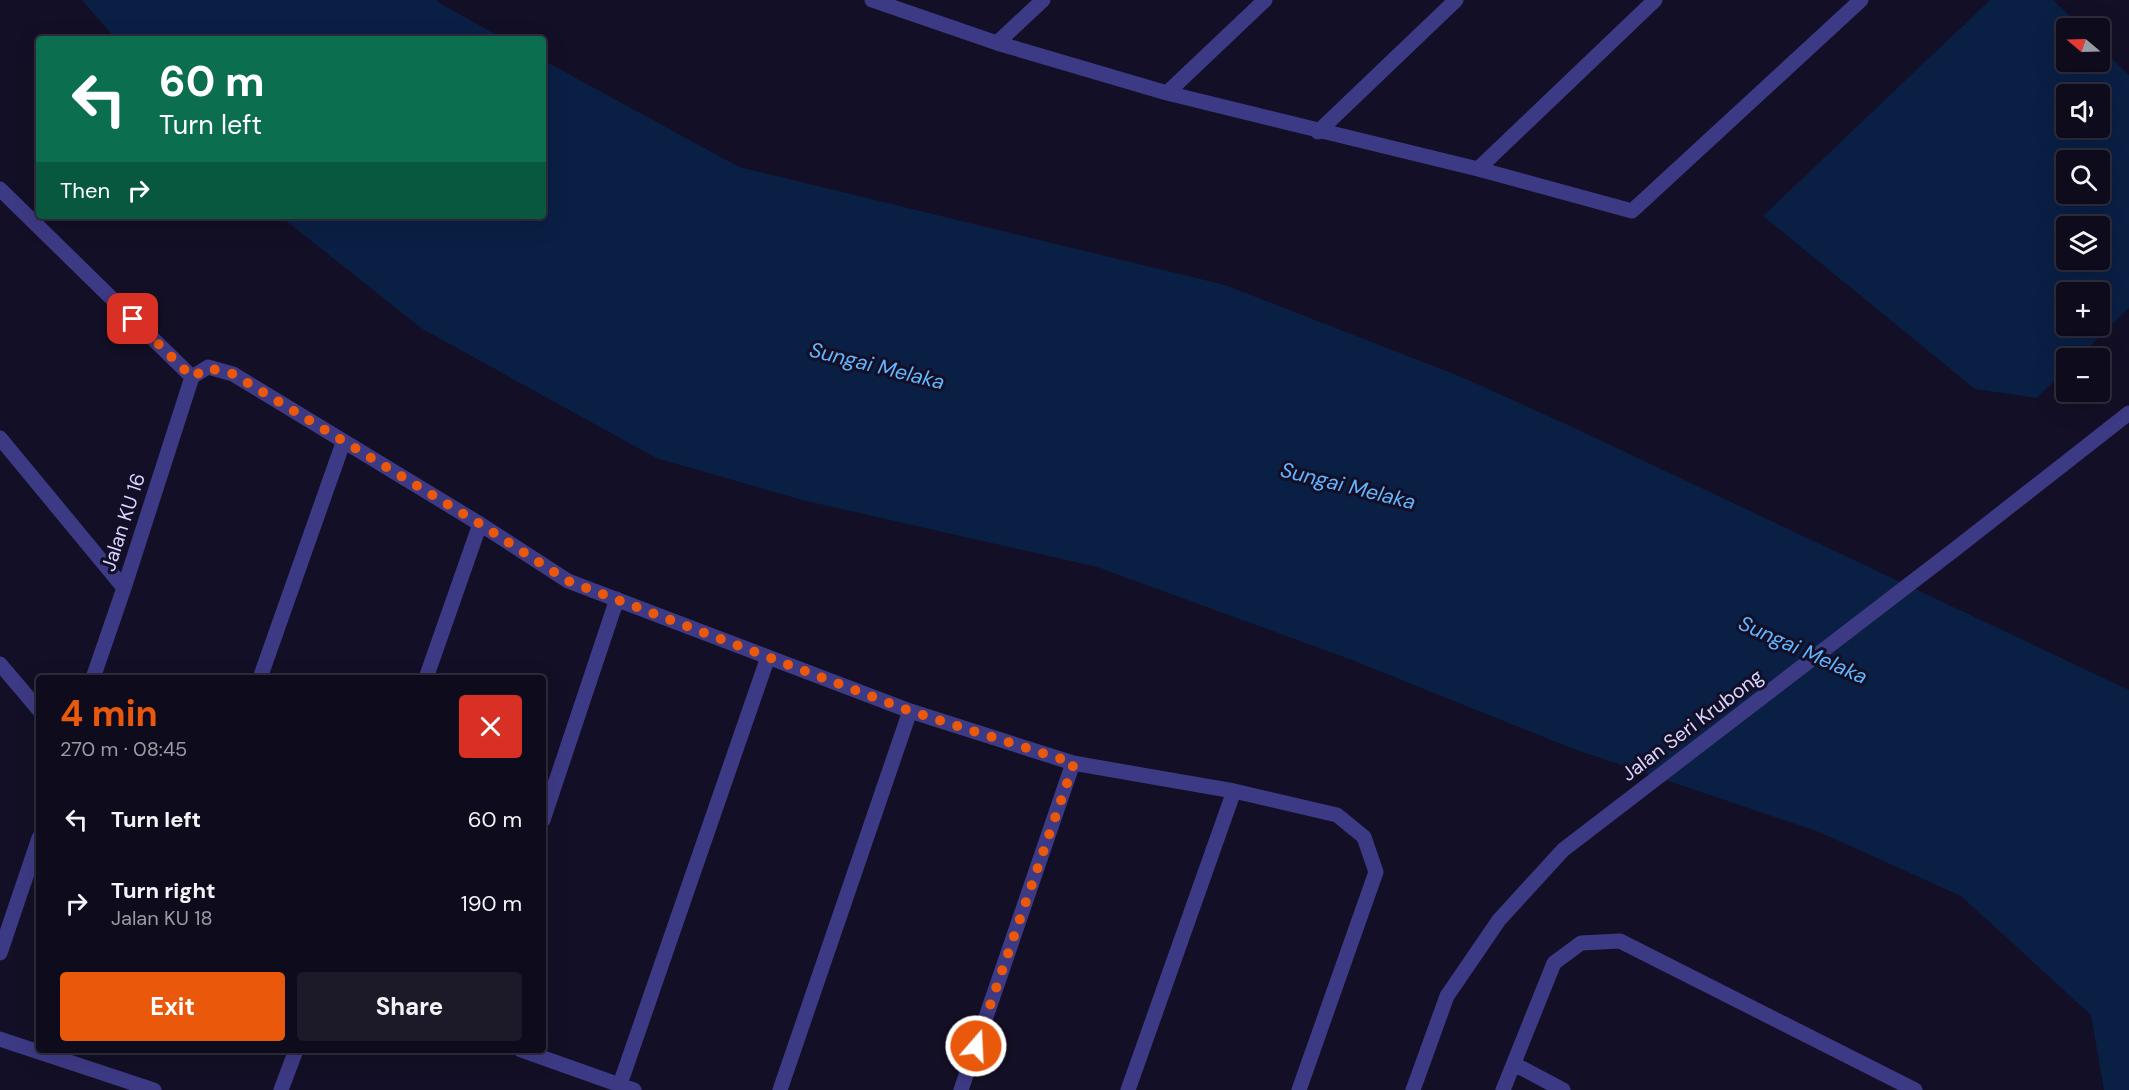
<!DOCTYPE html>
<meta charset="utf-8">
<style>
body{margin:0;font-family:"DM Sans",sans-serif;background:#1c1929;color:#f1f3f6;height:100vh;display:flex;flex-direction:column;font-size:22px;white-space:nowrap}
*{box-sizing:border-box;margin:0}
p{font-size:20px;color:#9b9ba3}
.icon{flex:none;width:33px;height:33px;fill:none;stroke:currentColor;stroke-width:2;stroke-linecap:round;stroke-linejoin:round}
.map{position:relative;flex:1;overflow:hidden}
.drawer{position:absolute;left:36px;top:675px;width:510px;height:378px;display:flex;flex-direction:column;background:#0e0b1c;border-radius:6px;box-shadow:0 6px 24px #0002,0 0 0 2px #2e2b3b}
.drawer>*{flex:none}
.guide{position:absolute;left:36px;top:36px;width:510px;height:183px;border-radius:6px;box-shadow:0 6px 24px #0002,0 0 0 2px #2e2b3b;background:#0b6e4f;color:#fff;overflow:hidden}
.needle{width:39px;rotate:289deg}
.tools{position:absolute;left:2056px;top:18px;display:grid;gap:12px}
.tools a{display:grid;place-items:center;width:54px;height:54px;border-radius:6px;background:#0e0b1c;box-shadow:0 6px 24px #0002,0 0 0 2px #2e2b3b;font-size:30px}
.pin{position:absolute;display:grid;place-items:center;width:51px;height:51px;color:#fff;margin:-26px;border-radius:12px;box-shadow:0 3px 9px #0006}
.me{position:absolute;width:66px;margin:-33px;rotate:19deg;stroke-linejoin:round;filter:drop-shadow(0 0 4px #0008)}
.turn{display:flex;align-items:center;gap:21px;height:126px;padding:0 24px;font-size:27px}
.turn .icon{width:78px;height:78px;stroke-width:2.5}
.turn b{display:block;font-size:42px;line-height:51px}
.then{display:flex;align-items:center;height:57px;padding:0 24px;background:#0003;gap:12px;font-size:22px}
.round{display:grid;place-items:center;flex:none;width:63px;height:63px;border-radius:6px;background:#1c1929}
.summary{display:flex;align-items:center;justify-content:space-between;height:102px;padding:0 24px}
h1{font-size:36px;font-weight:700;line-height:45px;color:#ea580c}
.primary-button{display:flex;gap:12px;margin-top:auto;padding:12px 24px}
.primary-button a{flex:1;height:69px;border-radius:6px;background:#ea580c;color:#fff;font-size:24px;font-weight:700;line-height:69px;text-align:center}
.primary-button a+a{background:#1c1929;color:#f1f3f6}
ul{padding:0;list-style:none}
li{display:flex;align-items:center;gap:18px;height:84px;padding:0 24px}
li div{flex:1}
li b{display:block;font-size:22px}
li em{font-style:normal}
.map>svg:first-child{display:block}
</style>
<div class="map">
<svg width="2129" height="1090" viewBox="0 0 2129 1090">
<rect width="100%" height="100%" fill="#130f26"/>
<!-- water -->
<path fill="#0a1f44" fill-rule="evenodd" d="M 82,0 L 437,0 L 441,4 L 504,39 L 116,39 Z
M 1990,0 L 2053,0 L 2082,28 L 2067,28 L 2067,62 L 2100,62 L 2100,47 L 2129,75 L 2129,308 L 2078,358 L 2067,358 L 2067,369 L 2037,398 L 1975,389 L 1763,216 ZM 2067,94 L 2100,94 L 2100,128 L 2067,128 ZM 2067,160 L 2100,160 L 2100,194 L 2067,194 ZM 2067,226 L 2100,226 L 2100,260 L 2067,260 ZM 2067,292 L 2100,292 L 2100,326 L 2067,326 Z
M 543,60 L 739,167 L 1225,285 L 1459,376 L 1568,425 L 2129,690 L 2129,1090 L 2104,1090 L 2091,1015 L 1961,896 L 1819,832 L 1571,748 L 1352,660 L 1097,567 L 802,500 L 656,458 L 421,328 L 280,216 L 543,216 Z"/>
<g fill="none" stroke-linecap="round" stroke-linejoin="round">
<!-- minor -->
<path stroke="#3d3a85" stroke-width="15" d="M 872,0 L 997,43 L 1167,93 L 1478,169 L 1632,211 L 1861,0
M 997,43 L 1043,0
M 1167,93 L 1265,0
M 1318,132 L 1456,0
M 1478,169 L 1655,0
M 0,189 L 192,377
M 192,377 L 208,367 L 233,374 L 480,524 L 568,581 L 910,711 L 1073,763 L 1234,791 L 1337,815 L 1364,837 L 1376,872 L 1299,1090
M 0,438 L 124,588
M 0,664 L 39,710
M 93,678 L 124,588 L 192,377
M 260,678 L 343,443
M 426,678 L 480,524
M 543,820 L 617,599
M 0,953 L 39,838
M 0,1039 L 154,1090
M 521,1050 L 634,1090
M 1514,1064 L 1563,1090
M 281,1090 L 296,1050
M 618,1090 L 768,657
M 780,1090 L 910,711
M 961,1090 L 1073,763
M 1128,1090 L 1234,791
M 1413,1090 L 1447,996 L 1499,920 L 1563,850 L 1954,550 L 2129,413
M 1503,1090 L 1554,963 L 1581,943 L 1620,941 L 1915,1090"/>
</g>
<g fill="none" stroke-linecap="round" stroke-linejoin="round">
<!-- route -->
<path stroke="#ea580c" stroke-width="10" stroke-dasharray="0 18" d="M 133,319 L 192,377 L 208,368 L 233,374 L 480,524 L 568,581 L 910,711 L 1074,763 L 976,1046"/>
</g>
<g text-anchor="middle" stroke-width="6" stroke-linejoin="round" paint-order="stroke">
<!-- street labels -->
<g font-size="20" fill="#d9d4ff" stroke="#130f26">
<text transform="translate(123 522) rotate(-72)" y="7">Jalan KU 16</text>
<text transform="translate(1692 725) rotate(-37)" y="7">Jalan Seri Krubong</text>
</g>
<!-- water labels -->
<g font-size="21" font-style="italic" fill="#62b6ff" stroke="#130f26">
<text transform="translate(877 366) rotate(14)" y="7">Sungai Melaka</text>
<text transform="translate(1348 486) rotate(14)" y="7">Sungai Melaka</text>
<text transform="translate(1803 650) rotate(24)" y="7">Sungai Melaka</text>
</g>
</g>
</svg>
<div class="tools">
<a><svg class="needle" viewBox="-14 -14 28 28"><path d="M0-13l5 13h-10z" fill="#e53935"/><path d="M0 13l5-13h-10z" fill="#9b9ba3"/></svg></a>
<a><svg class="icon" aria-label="sound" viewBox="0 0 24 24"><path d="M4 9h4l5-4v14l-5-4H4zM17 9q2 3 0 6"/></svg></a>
<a><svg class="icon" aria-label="search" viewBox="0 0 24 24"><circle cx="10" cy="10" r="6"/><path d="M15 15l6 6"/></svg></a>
<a><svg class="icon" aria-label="layers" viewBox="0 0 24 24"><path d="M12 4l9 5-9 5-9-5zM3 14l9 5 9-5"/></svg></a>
<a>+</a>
<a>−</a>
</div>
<div class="pin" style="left:133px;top:319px;background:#d93025"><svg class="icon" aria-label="arrive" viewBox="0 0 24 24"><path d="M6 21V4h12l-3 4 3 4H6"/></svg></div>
<svg class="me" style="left:976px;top:1046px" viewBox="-20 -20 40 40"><circle r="17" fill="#ea580c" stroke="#fff" stroke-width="3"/><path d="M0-11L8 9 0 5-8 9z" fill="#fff"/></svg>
<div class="guide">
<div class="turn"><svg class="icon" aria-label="left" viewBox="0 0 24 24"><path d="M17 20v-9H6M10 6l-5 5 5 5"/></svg><div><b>60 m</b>Turn left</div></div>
<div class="then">Then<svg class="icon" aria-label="right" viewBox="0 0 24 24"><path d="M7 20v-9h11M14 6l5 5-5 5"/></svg></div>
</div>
<section class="drawer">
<div class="summary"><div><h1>4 min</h1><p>270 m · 08:45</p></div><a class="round" style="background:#d93025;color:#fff"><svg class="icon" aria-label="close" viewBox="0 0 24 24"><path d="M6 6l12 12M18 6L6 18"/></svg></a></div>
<ul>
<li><svg class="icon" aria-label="left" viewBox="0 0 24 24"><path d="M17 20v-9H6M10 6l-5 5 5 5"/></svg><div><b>Turn left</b></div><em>60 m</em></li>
<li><svg class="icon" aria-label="right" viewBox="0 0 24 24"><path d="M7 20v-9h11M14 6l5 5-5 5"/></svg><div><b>Turn right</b><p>Jalan KU 18</p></div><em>190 m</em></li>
</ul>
<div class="primary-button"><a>Exit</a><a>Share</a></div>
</section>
</div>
